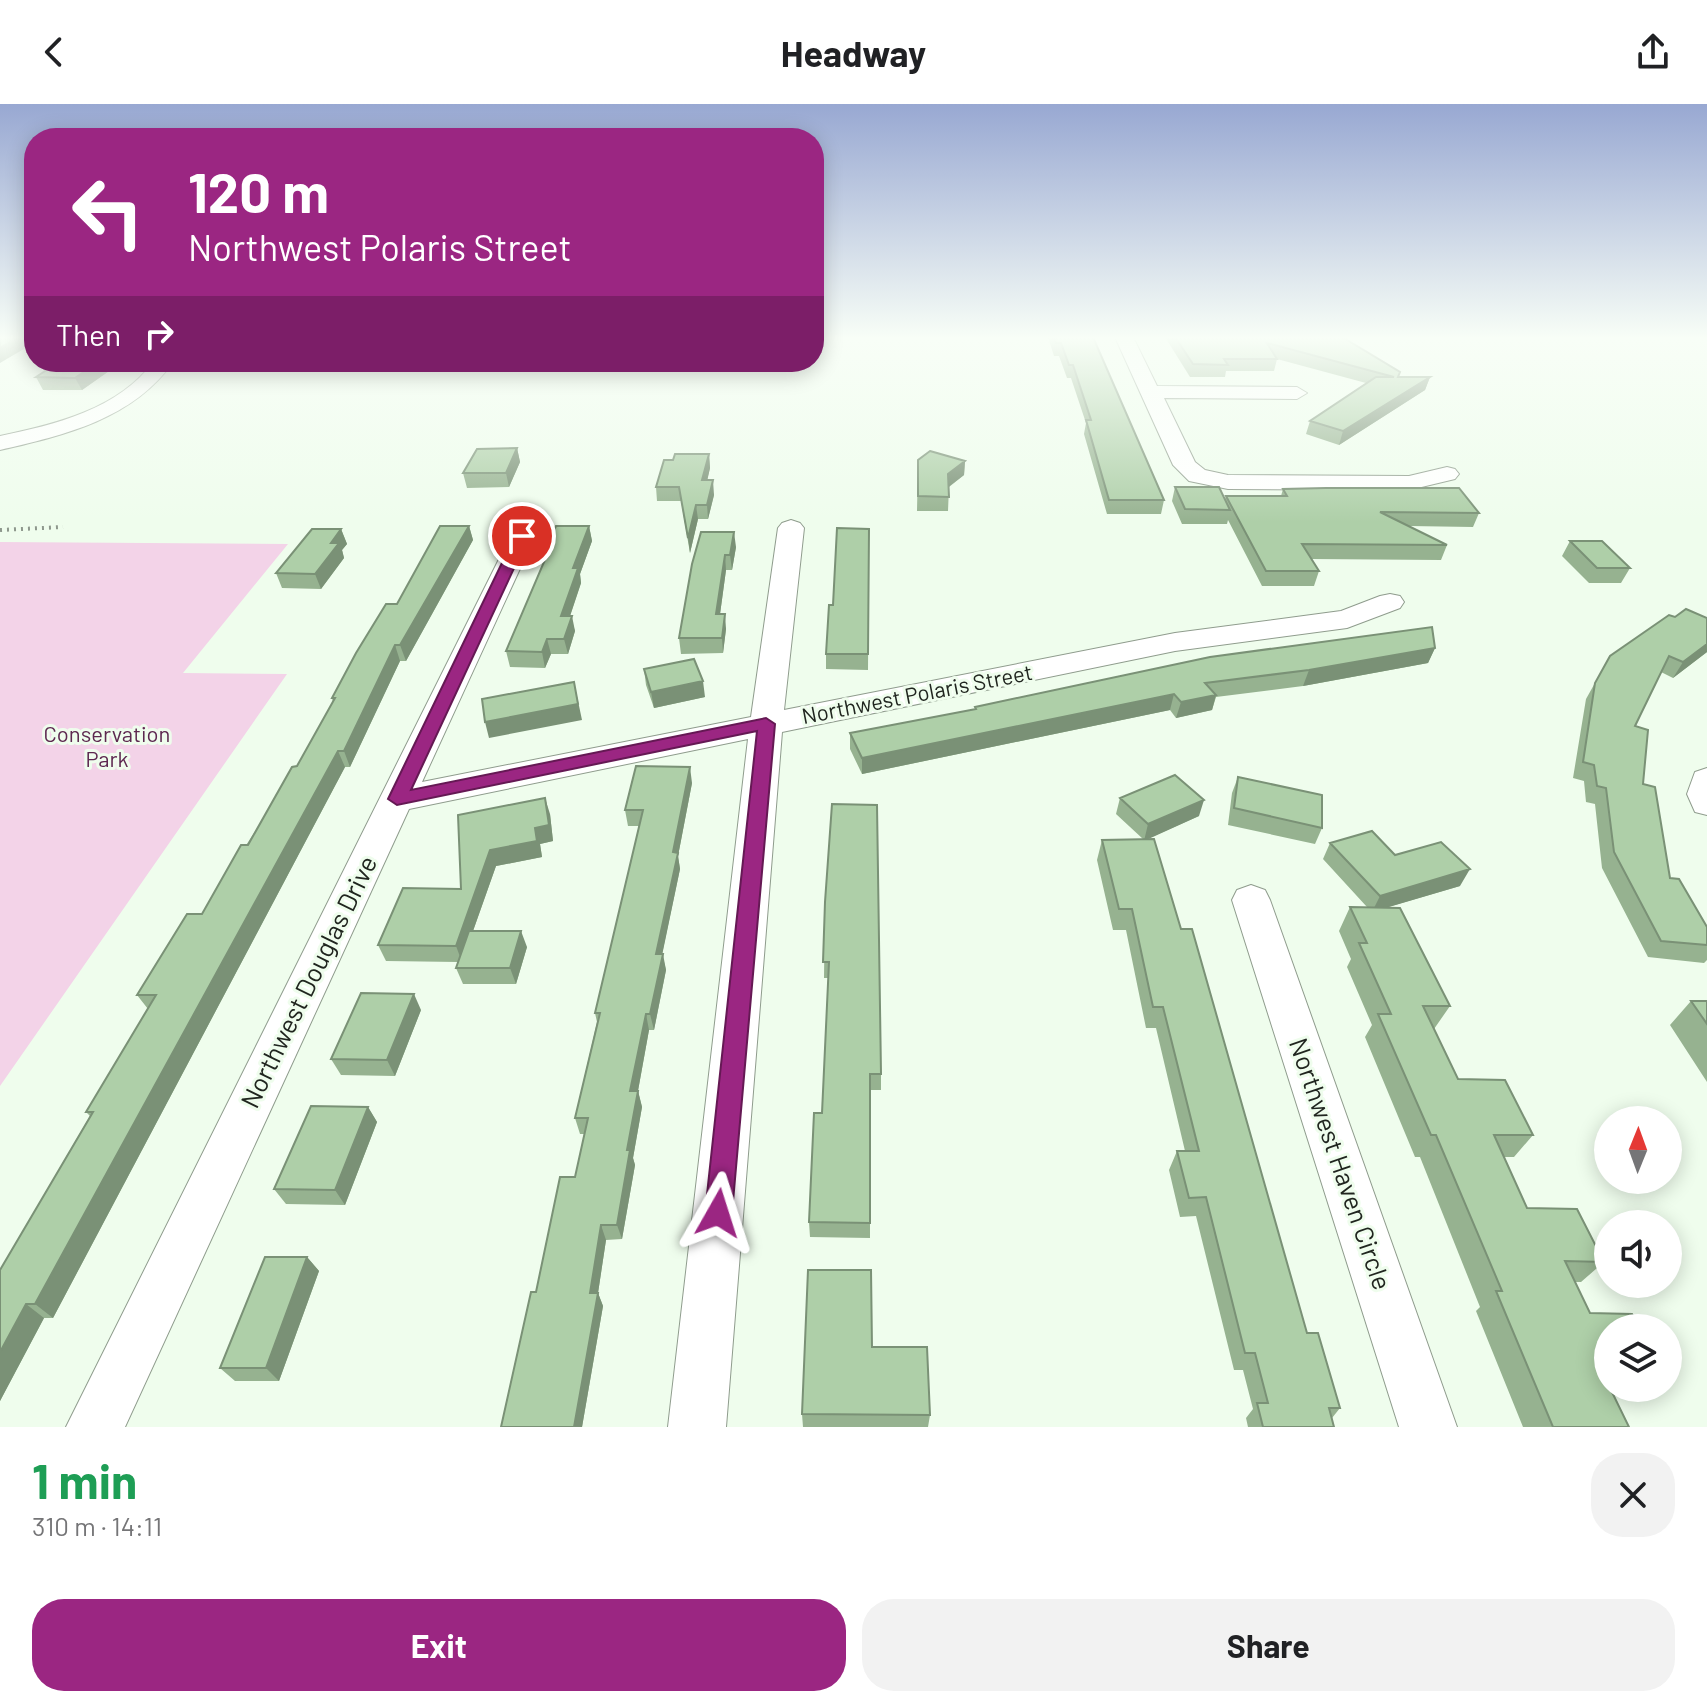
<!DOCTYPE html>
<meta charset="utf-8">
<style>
body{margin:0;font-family:Barlow,sans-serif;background:#f2f2f2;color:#202124;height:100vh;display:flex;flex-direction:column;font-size:30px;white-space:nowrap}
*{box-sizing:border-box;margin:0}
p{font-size:26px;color:#757577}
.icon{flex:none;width:44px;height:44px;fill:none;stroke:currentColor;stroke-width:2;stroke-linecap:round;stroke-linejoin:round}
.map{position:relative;height:1323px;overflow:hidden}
.side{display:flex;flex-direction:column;background:#fff;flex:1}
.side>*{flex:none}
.banner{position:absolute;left:24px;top:24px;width:800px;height:244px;border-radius:32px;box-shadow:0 4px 20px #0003;background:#9b2682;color:#fff;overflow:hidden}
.needle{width:52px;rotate:1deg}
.fabs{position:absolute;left:1594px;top:1002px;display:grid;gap:16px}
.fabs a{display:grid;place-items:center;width:88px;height:88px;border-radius:50%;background:#fff;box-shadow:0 4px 20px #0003;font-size:40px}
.pin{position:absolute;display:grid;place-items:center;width:68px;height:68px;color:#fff;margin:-34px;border:4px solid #fff;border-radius:50%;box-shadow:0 2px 8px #0007}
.me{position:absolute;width:88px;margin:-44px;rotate:6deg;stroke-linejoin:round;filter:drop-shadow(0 0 6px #0008)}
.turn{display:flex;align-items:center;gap:28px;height:168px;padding:0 32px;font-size:36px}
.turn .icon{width:104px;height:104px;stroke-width:2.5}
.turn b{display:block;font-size:56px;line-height:68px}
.then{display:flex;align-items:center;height:76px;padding:0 32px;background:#0003;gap:16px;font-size:30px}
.round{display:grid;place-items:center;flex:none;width:84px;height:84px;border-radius:32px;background:#f2f2f2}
.head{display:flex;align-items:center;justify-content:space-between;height:136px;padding:0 32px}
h1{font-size:48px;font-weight:700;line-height:60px;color:#1e9e55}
.action{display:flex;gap:16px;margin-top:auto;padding:16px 32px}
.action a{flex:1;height:92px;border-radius:32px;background:#9b2682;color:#fff;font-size:32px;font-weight:700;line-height:92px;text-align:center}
.action a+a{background:#f2f2f2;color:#202124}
header{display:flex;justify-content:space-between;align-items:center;height:104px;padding:0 32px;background:#fff;font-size:36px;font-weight:700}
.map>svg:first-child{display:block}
</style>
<header><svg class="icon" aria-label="back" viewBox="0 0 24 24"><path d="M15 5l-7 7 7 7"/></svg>Headway<svg class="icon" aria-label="share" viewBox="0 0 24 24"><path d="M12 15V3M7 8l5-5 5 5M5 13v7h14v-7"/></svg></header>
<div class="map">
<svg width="1707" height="1323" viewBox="0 0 1707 1323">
<rect width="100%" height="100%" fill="#effded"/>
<!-- green -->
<path fill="#f3d3e8" d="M 0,438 L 288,440 L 183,569 L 287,570 L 0,982 Z"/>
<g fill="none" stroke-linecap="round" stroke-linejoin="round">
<!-- street casing -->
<g stroke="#8f9c8d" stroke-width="2">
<path id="street" d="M 1115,233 L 1133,233 L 1157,282 L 1297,283 L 1307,289 L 1297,295 L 1164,294 L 1195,358 L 1205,366 L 1228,371 L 1409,372 L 1447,363 L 1455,365 L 1459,370 L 1455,375 L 1409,386 L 1228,385 L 1189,377 L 1173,361 Z
M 153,258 L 173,258 C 133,315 65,331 0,346 L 0,332 C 54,321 119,305 153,258 Z
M 791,416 L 800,419 L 804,424 L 784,606 L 1175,529 L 1341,507 L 1380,492 L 1390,490 L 1400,492 L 1404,498 L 1400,504 L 1347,524 L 1175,547 L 782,628 L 726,1323 L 668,1323 L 748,635 L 409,705 L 125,1323 L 66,1323 L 513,427 L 531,427 L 535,432 L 422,678 L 751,613 L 778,424 L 782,419 Z
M 1707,664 L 1707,711 L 1695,708 L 1687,690 L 1695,668 Z
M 1251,781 L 1265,786 L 1270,796 L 1457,1323 L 1399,1323 L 1232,796 L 1237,786 Z"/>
</g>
<!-- path -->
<path stroke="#8e988d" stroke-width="4" stroke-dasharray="2 5" stroke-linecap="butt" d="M 0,426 L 63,423"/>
<!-- street -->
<use href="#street" fill="#fff" fill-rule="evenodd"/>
</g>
<!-- wall -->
<path fill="#96b290" d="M 1048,233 L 1093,233 L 1164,396 L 1161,410 L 1107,410 L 1084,330 L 1086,319 L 1071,274 L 1067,274 L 1059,252 L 1054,252 Z
M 1165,233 L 1342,233 L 1399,273 L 1430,273 L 1425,286 L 1339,341 L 1306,330 L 1310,317 L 1366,279 L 1277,255 L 1274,267 L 1226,267 L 1225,273 L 1190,273 Z
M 59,258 L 119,258 L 119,260 L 82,286 L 43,286 L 36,273 Z
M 517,344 L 520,358 L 509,383 L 467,384 L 463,369 Z
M 709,350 L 710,364 L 707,376 L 714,391 L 708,415 L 698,415 L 690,449 L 681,397 L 657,397 L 656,383 L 673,356 Z
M 918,356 L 965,357 L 964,371 L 949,383 L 948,407 L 917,407 Z
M 1175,383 L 1225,395 L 1226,392 L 1281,392 L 1283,385 L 1479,409 L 1473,423 L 1409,422 L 1447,441 L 1441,456 L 1311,455 L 1319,467 L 1314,482 L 1262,482 L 1228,416 L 1227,420 L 1182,420 L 1172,397 Z
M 469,422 L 473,436 L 406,557 L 400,557 L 350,663 L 345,663 L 53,1214 L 44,1214 L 0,1297 L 0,1166 L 90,1012 L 86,1008 L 148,905 L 137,891 L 202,810 L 297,662 L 333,598 L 332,594 L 397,500 Z
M 589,422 L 592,437 L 580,470 L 581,479 L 570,512 L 575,527 L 568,550 L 551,550 L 545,564 L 510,563 L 506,547 L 544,457 L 543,451 Z
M 341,425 L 347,440 L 342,446 L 344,454 L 321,485 L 282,484 L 276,469 Z
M 869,425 L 868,566 L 826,565 L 826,550 L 833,501 Z
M 1570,437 L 1630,464 L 1621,479 L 1589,479 L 1562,452 Z
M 736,443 L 732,466 L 726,466 L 720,510 L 726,525 L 723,549 L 681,550 L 679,534 L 692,460 Z
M 1675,513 L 1707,514 L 1707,548 L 1673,574 L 1661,568 L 1635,622 L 1643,680 L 1670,774 L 1707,823 L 1707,856 L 1704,859 L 1648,853 L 1602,764 L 1595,700 L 1586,698 L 1584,677 L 1573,674 L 1586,595 L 1610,552 Z
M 1435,544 L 1428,559 L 1303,582 L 1216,593 L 1212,606 L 1176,614 L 1170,606 L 862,670 L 850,645 L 850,629 L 975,606 L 975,603 Z
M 644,565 L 705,593 L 654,604 L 646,581 Z
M 1238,673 L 1322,724 L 1315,740 L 1228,721 L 1232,689 Z
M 692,679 L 678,752 L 680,765 L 662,850 L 666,866 L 654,926 L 649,926 L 638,987 L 642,1003 L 633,1054 L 635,1061 L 622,1135 L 606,1136 L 598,1189 L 603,1202 L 582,1323 L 501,1323 L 536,1188 L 575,1073 L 585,1030 L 580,1030 L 575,1014 L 597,918 L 595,909 L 639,722 L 628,722 L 625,706 Z
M 1120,694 L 1199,712 L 1147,735 L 1181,825 L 1307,1229 L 1340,1304 L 1332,1314 L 1334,1323 L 1248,1323 L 1246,1314 L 1253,1305 L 1243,1266 L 1234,1266 L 1196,1112 L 1180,1113 L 1169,1066 L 1177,1047 L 1185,1047 L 1156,924 L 1146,924 L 1126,826 L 1113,826 L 1097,756 L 1102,736 L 1143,735 L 1116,710 Z
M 550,710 L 553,737 L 540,740 L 542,753 L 496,762 L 473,827 L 527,843 L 516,880 L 463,880 L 456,864 L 458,858 L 386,857 L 378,841 L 461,785 Z
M 1330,739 L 1395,751 L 1460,782 L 1388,803 L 1450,902 L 1434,925 L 1458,975 L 1533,1031 L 1514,1053 L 1504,1053 L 1527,1104 L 1604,1158 L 1581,1178 L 1575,1178 L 1590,1209 L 1608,1224 L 1608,1276 L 1607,1276 L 1629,1323 L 1523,1323 L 1476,1207 L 1480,1203 L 1420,1053 L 1415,1053 L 1365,933 L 1372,921 L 1347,863 L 1351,855 L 1339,827 L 1350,803 L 1367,803 L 1323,755 Z
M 825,798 L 881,970 L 881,986 L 870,986 L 870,1134 L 810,1133 L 809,1118 L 822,1009 L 828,874 L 824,874 Z
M 1691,897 L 1707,897 L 1707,978 L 1670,921 Z
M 421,906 L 395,972 L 341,971 L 331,955 Z
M 368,1003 L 377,1018 L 345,1101 L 286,1100 L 274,1085 Z
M 307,1153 L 319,1167 L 279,1277 L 235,1277 L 220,1264 Z
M 872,1243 L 930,1311 L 928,1323 L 803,1323 L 802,1310 Z"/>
<!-- shaded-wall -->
<path fill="#7a9176" d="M 19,233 L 34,233 L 34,239 L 0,259 L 0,244 Z
M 98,258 L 119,258 L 119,260 L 82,286 L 75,274 Z
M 1430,273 L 1425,286 L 1339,341 L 1343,327 Z
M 517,344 L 520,358 L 509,383 L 506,369 Z
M 709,350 L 710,364 L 704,391 L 702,376 Z
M 965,357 L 964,371 L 947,384 L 948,370 Z
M 713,376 L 714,391 L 708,415 L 707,401 Z
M 696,401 L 698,415 L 690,449 L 688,434 Z
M 469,422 L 473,436 L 406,557 L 400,541 Z
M 589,422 L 592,437 L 580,470 L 581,479 L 565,527 L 561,512 L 573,464 Z
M 341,425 L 347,440 L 342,446 L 344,454 L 321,485 L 315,470 L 331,439 Z
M 734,428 L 736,443 L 732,466 L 730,451 Z
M 725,451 L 726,466 L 718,525 L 716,510 Z
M 725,510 L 726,525 L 723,549 L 722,534 Z
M 572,512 L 575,527 L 568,550 L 564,535 Z
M 547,535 L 551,550 L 545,564 L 542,548 Z
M 1707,540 L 1707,548 L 1673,574 L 1683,558 Z
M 395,541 L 400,557 L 350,663 L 344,647 Z
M 1435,544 L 1428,559 L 1303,582 L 1309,566 Z
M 703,577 L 705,593 L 654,604 L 651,588 Z
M 574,578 L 582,616 L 489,634 L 485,618 Z
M 1174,590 L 1170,606 L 862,670 L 862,654 Z
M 1216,591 L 1212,606 L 1176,614 L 1181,598 Z
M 338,647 L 345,663 L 53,1214 L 35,1200 Z
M 690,663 L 692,679 L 678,752 L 680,765 L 659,866 L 656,850 L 673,748 Z
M 545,694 L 550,710 L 553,737 L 540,740 L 542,753 L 496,762 L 462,858 L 456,842 L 490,746 L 535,724 Z
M 1204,696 L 1199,712 L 1144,737 L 1148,720 Z
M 1470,765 L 1460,782 L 1372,808 L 1380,792 Z
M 521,827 L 527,843 L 516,880 L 510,864 Z
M 663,850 L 666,866 L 654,926 L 650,910 Z
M 414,890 L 421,906 L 395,972 L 387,956 Z
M 646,910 L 649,926 L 635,1003 L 630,987 Z
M 638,987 L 642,1003 L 633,1054 L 635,1061 L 622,1135 L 617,1121 L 627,1046 Z
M 368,1003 L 377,1018 L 345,1101 L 335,1086 Z
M 601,1121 L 606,1136 L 598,1189 L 603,1202 L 582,1323 L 574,1323 L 590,1189 Z
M 307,1153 L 319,1167 L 279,1277 L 266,1264 Z
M 26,1200 L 44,1214 L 0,1297 L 0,1248 Z"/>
<!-- building -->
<path fill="#aecfa8" stroke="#7a9176" stroke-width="2" d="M 0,233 L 19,233 L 0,244 Z
M 1054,233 L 1093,233 L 1164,396 L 1109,396 L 1086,316 L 1091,316 L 1073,261 L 1069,261 L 1061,239 L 1056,239 Z
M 1175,233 L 1342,233 L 1400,268 L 1398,273 L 1430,273 L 1343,327 L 1310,317 L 1376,273 L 1394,273 L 1267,239 L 1277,255 L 1224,255 L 1228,261 L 1193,260 Z
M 59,258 L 98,258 L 75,274 L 36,273 Z
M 517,344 L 506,369 L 463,369 L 477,345 Z
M 930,347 L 965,357 L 948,370 L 949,393 L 918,392 L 918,356 Z
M 675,350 L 709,350 L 702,376 L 713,376 L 707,401 L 696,401 L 688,434 L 679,383 L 656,383 L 664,356 L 673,356 Z
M 1175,383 L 1219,383 L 1230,406 L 1185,405 Z
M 1326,384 L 1459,384 L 1479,409 L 1380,408 L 1447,441 L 1302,440 L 1319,467 L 1266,467 L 1226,392 L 1287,392 L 1283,385 Z
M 440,422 L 469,422 L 400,541 L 395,541 L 344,647 L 338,647 L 35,1200 L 26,1200 L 0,1248 L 0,1166 L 93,1008 L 86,1008 L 156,891 L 137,891 L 187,810 L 202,810 L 241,741 L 248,741 L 292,663 L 297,662 L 335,594 L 332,594 L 356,549 L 386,500 L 397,500 Z
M 556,422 L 589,422 L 573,464 L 578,464 L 561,512 L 572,512 L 564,535 L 547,535 L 542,548 L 506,547 L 547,451 L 543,451 Z
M 837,424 L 869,425 L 868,550 L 826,550 L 829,501 L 833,501 Z
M 312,425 L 341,425 L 331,439 L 339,439 L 315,470 L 276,469 Z
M 701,428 L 734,428 L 730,451 L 725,451 L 716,510 L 725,510 L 722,534 L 679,534 L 692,460 Z
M 1570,437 L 1602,437 L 1630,464 L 1597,464 Z
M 1686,505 L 1707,514 L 1707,540 L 1683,558 L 1669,552 L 1635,622 L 1648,626 L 1643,680 L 1655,683 L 1670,774 L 1679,775 L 1707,823 L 1707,841 L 1661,837 L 1614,748 L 1606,684 L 1597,682 L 1594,661 L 1583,658 L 1595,579 L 1610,552 L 1669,511 L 1675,513 Z
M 1432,523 L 1435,544 L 1309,566 L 1205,579 L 1216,591 L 1181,598 L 1174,590 L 862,654 L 850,629 L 976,605 L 975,603 L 1210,553 Z
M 694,555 L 703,577 L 651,588 L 644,565 Z
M 574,578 L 578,600 L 485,618 L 482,595 Z
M 636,662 L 690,663 L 673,748 L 678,749 L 656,850 L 663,850 L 650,910 L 646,910 L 630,987 L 638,987 L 627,1046 L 630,1046 L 617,1121 L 601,1121 L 590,1189 L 598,1189 L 574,1323 L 501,1323 L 531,1188 L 536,1188 L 560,1073 L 575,1073 L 588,1014 L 575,1014 L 600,909 L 595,909 L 643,706 L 625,706 Z
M 1175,671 L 1204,696 L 1148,720 L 1120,694 Z
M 1238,673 L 1322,691 L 1322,724 L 1234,704 Z
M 545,694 L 549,721 L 535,724 L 537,737 L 490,746 L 456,842 L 378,841 L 403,784 L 461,785 L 458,711 Z
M 832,700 L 877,701 L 881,970 L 870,970 L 870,1119 L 809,1118 L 814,1009 L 822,1009 L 829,858 L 823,858 L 825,798 Z
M 1372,727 L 1395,751 L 1441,738 L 1470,765 L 1380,792 L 1330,739 Z
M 1154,735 L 1181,825 L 1192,825 L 1307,1229 L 1318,1229 L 1340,1304 L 1329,1304 L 1334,1323 L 1263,1323 L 1257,1299 L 1268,1299 L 1255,1249 L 1245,1249 L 1206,1093 L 1189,1094 L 1177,1047 L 1199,1047 L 1163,903 L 1153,903 L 1132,805 L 1119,805 L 1102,736 Z
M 1350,803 L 1400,804 L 1450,902 L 1423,902 L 1458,975 L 1505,976 L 1533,1031 L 1494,1031 L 1527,1104 L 1577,1105 L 1604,1158 L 1565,1157 L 1590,1209 L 1632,1210 L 1639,1224 L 1608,1224 L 1608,1258 L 1598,1257 L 1608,1279 L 1608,1284 L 1610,1284 L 1629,1323 L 1553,1323 L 1496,1187 L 1502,1187 L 1436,1031 L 1431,1031 L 1378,910 L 1391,910 L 1359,839 L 1367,839 Z
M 469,827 L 521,827 L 510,864 L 456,864 Z
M 361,889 L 414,890 L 387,956 L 331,955 Z
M 1691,897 L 1707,897 L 1707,920 Z
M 311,1002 L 368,1003 L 335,1086 L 274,1085 Z
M 265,1153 L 307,1153 L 266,1264 L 220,1264 Z
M 808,1166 L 871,1166 L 872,1243 L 927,1243 L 930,1311 L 802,1310 Z"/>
<!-- sky -->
<linearGradient id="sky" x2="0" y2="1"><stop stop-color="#98a8d2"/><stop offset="0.56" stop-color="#f8fef7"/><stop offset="1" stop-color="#f8fef7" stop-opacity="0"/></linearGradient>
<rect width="1707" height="418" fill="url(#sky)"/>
<!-- route -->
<path fill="#9b2682" stroke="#651954" stroke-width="2" d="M 522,427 L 529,432 L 411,686 L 766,614 L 775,620 L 732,1109 L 728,1118 L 718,1122 L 709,1118 L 705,1109 L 757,627 L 397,701 L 388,695 L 515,432 Z"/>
<g text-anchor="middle" stroke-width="6" stroke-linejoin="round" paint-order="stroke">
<!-- street labels -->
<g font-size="22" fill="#20251f" stroke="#effded">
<text transform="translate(917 590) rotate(-11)" y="8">Northwest Polaris Street</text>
</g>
<!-- park labels -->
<g font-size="22" fill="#5d2850" stroke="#effded">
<text x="107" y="638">Conservation<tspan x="107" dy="25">Park</tspan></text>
</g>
<!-- near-street labels -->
<g font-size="26" fill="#20251f" stroke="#effded">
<text transform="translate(309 878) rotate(-64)" y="9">Northwest Douglas Drive</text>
<text transform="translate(1340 1060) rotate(71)" y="9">Northwest Haven Circle</text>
</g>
</g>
</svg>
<div class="fabs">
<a><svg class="needle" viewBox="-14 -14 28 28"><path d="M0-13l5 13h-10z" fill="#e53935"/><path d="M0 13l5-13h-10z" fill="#757577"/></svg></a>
<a><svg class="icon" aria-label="sound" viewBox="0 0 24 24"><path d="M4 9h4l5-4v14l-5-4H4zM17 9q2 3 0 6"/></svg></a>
<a><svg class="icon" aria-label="layers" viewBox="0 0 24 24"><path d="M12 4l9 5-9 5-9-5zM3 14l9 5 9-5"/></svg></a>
</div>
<div class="pin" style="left:522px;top:432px;background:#d93025"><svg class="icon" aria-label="arrive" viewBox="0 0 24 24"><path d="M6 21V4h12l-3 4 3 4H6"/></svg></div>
<svg class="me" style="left:718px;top:1109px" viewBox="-20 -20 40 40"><path d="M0-17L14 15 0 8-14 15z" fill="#9b2682" stroke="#fff" stroke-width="4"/></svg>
<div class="banner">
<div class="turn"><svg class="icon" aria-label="left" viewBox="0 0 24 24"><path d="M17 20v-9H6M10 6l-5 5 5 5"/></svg><div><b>120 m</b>Northwest Polaris Street</div></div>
<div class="then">Then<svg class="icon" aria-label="right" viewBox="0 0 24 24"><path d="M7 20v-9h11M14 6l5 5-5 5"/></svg></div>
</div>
</div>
<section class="side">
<div class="head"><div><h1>1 min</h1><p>310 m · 14:11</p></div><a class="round"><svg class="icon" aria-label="close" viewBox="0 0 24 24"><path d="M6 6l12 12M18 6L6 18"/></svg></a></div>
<div class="action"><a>Exit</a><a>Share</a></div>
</section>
